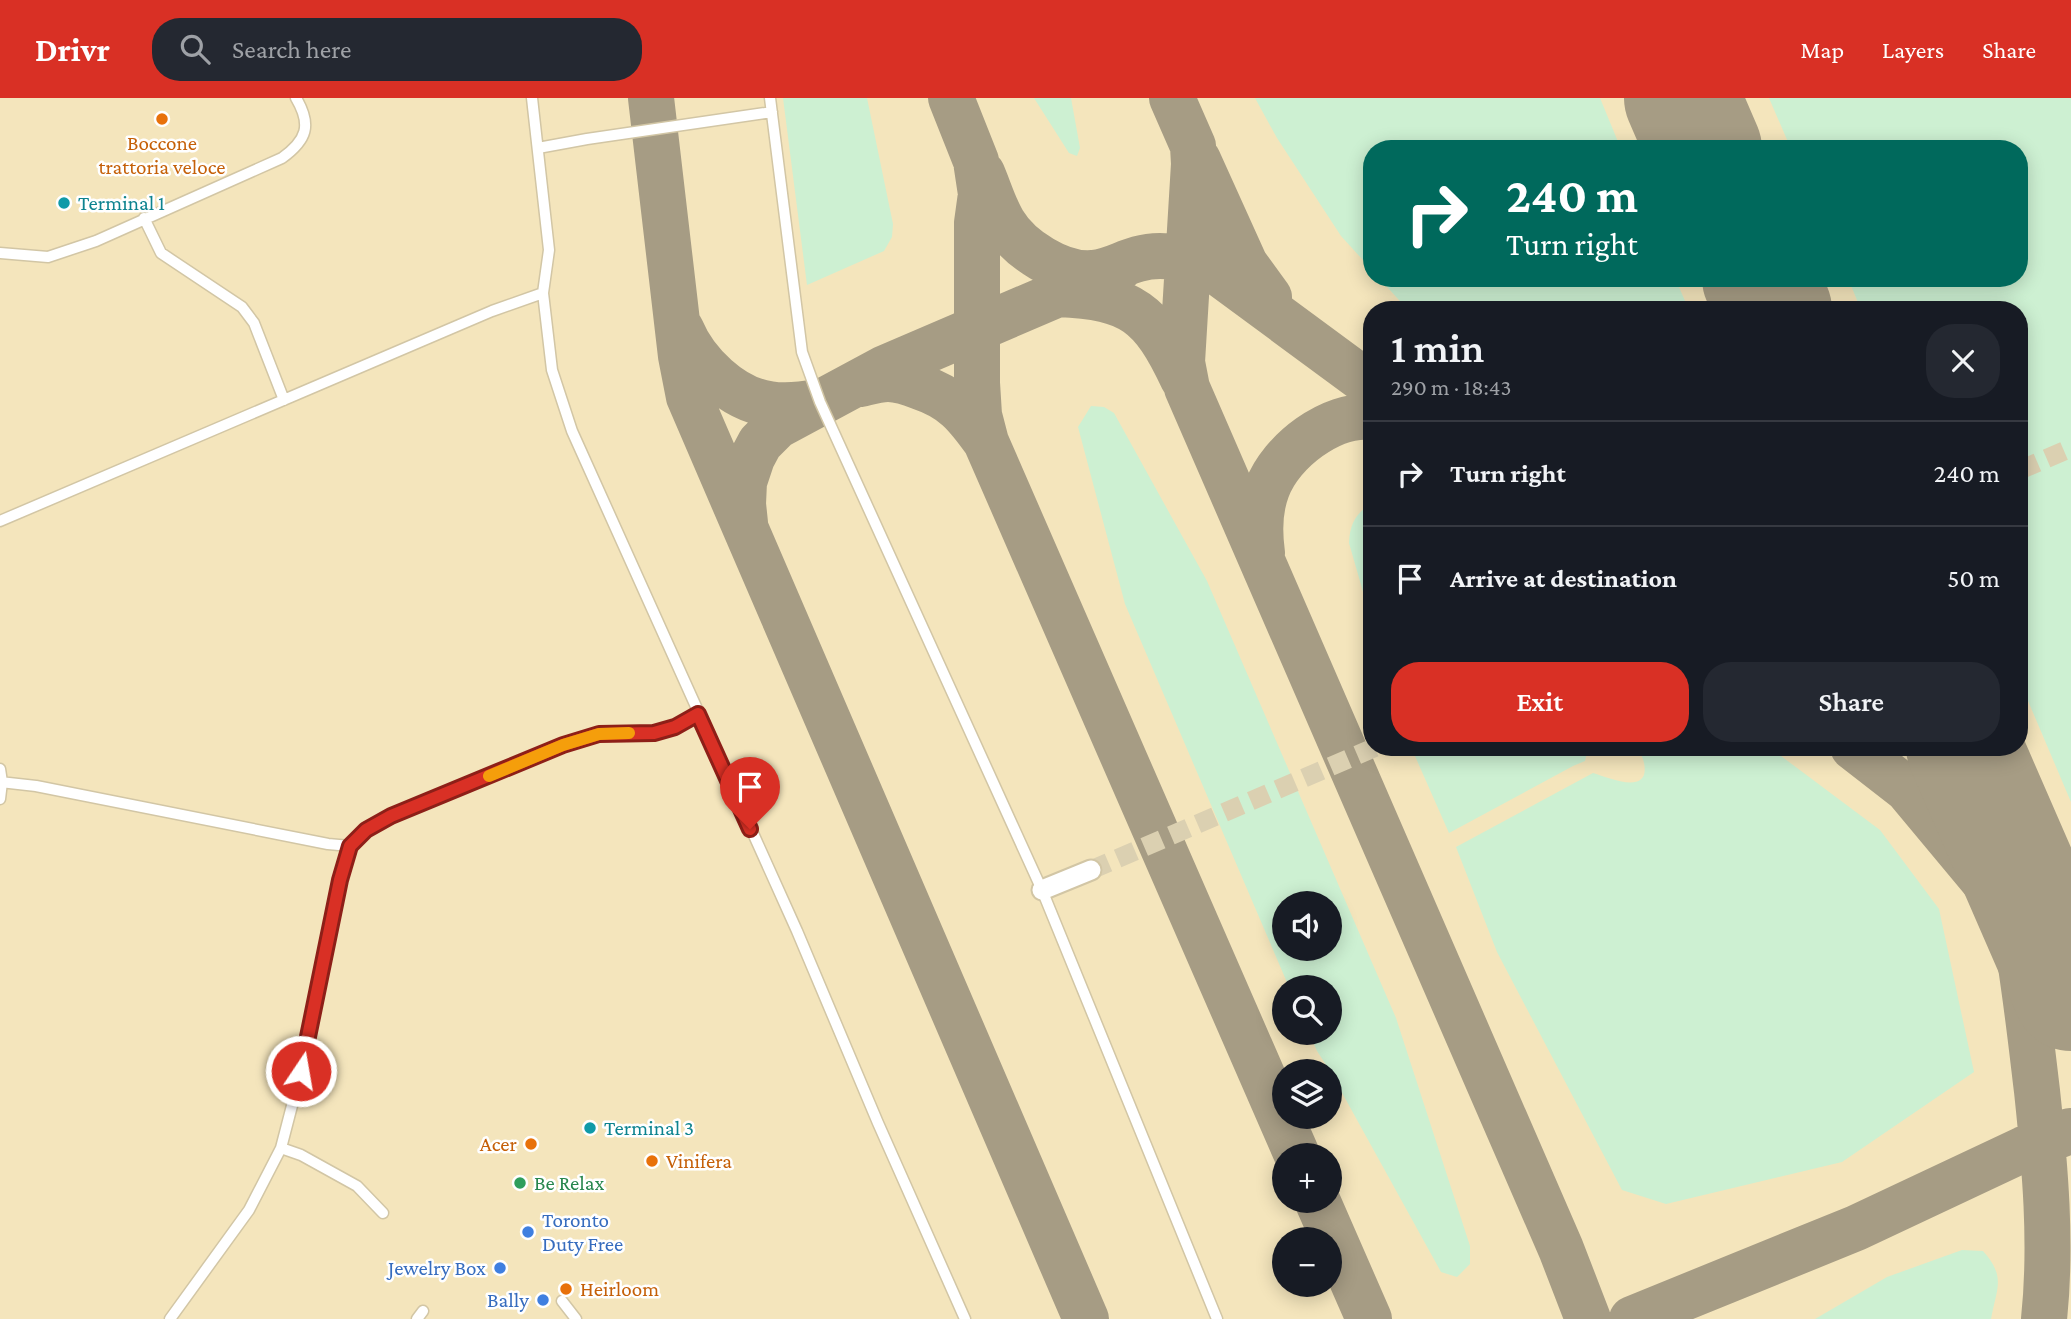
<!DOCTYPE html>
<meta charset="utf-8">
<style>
body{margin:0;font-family:"Crimson Pro",serif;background:#242831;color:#f1f3f6;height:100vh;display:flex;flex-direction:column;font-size:26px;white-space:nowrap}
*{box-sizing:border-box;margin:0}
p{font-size:23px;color:#9ea1a6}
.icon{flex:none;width:38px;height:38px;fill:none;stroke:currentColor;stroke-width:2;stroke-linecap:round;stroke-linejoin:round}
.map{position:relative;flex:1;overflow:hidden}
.side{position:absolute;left:1363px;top:203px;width:665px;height:455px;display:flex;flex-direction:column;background:#171b24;border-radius:28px;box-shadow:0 4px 18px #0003}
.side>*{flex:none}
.banner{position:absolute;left:1363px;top:42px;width:665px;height:147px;border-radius:28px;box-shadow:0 4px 18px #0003;background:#00695c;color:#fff;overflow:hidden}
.fabs{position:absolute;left:1272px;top:793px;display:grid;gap:14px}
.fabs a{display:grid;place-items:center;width:70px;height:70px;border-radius:50%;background:#171b24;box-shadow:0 4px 18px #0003;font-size:35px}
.pin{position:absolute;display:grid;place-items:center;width:60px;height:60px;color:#fff;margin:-72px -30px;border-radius:50% 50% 50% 0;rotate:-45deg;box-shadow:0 0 7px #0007}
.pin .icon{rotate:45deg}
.me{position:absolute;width:77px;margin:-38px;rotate:12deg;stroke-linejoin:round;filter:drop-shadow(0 0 5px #0008)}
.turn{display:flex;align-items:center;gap:24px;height:147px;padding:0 28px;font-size:32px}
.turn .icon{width:91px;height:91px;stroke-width:2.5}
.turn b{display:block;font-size:49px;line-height:60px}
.round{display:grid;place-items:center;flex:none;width:74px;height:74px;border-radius:28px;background:#242831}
.summary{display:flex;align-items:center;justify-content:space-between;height:119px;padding:0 28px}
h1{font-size:42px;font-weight:600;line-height:52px}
.action{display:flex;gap:14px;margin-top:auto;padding:14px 28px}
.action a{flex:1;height:80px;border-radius:28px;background:#d93025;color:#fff;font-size:28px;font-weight:600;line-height:80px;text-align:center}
.action a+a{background:#242831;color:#f1f3f6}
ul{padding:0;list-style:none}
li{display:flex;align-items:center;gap:21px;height:105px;padding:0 28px;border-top:2px solid #363941}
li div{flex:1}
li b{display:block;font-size:26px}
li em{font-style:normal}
header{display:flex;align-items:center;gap:42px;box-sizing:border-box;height:98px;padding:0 35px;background:#d93025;color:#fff}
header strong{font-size:33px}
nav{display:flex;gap:38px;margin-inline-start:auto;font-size:24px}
.search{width:490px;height:63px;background:#242831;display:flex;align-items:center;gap:18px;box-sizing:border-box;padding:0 24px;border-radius:28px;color:#9ea1a6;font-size:26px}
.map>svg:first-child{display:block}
</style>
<header>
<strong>Drivr</strong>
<div class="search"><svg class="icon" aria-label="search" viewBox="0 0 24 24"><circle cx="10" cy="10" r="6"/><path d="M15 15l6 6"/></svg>Search here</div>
<nav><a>Map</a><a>Layers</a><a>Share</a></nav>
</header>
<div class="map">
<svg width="2071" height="1221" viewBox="0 0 2071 1221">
<rect width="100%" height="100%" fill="#fff2d0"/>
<!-- built -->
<path fill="#f4e5bc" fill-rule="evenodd" d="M 0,0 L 2071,0 L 2071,1221 L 0,1221 ZM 1372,51 L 2020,51 L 2020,180 L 1372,180 ZM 1372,212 L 2020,212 L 2020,649 L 1372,649 ZM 1284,805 L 1330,805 L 1330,850 L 1284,850 ZM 1284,889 L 1330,889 L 1330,934 L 1284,934 ZM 1284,973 L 1330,973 L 1330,1018 L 1284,1018 ZM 1284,1057 L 1330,1057 L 1330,1102 L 1284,1102 ZM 1284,1141 L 1330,1141 L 1330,1186 L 1284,1186 Z"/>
<!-- green -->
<path fill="#cdf0d2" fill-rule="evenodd" d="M 783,0 L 867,0 L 893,126 L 892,139 L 884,153 L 807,187 Z
M 1034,0 L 1071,0 L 1080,50 L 1077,58 L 1069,55 Z
M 1255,0 L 1600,0 L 1621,51 L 1372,51 L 1372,172 L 1341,138 L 1277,40 Z
M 1769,0 L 2071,0 L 2071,704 L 2020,584 L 2020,212 L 1861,212 L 1848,180 L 2020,180 L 2020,51 L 1791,51 Z
M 1379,180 L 1675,180 L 1689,212 L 1408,212 Z
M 1091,308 L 1104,309 L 1114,315 L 1207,483 L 1396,920 L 1470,1148 L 1470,1166 L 1457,1179 L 1441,1174 L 1330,973 L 1317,953 L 1309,935 L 1330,934 L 1330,889 L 1289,889 L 1125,506 L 1078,329 ZM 1330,805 L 1330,850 L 1284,850 L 1284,805 Z
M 1367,408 L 1372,409 L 1372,525 L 1349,445 C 1350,427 1354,419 1367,408 Z
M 1411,649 L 1588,649 L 1585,663 L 1573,668 L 1449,735 Z
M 1638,649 L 1769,649 L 1880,732 L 1939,811 L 1974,974 L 1842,1064 L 1666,1106 L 1622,1092 L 1497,854 L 1456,749 L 1593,675 C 1607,679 1651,699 1644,665 C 1643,660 1640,654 1638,649 Z
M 1962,1152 L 1983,1153 C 2006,1179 1997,1189 1991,1221 L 1815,1221 L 1887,1179 Z"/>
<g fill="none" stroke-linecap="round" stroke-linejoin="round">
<!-- taxiway -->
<path stroke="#a69c84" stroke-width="46" d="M 651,0 L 681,258 L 689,299 L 1086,1221
M 951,0 L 976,63 L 981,96 L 977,125 L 977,285 L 979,317 L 986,344 L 1297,1057
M 1172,0 L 1193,48 L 1194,66 L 1182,264 L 1187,290 L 1561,1151 L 1588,1221
M 1198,62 L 1245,166 L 1269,199
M 982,75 C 989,91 994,109 1003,124 C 1019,151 1061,178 1093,175 C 1109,174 1123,165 1138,161 C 1166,153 1191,162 1216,173 L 1372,288
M 1058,196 C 1132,199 1152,215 1183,281
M 681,231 C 695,265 732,301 769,306 C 785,309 801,307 818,304
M 860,286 C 869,284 879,281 888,281 C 898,281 910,285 920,289 C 953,300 966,316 986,344
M 745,425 L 743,406 L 744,384 L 752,360 L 760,345 L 777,328 L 883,271 L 1121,169
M 1262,455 C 1259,433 1259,412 1267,391 C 1281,353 1331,315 1372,319
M 1853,649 L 1907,691 L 2012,817 L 2071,901
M 1956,649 C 1978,705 2000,761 2013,820 C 2024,878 2030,935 2037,993 C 2045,1068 2052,1146 2044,1221
M 1317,1102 L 1369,1221
M 1632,1221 L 1856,1130 L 2024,1051 L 2070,1033"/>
<!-- runway -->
<path stroke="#a69c84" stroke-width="116" d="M 1682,0 L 1704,51
M 1760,180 L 1774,212
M 1964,649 L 2071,895"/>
<!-- minor-tunnel -->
<path stroke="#dbd0b1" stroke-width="19" stroke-dasharray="19 10" stroke-linecap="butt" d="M 2020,372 L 2071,350
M 1091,772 L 1376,649"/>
<!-- service casing -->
<g stroke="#d2c6a5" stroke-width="13">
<path id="service" d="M 532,0 L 549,152 L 543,195 L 552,272 L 572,333 L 797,833 L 878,1025 L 965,1221
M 770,0 L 802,254 L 820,304 L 1042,792 L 1217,1221
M 538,50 L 587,41 L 772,14
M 144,120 L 161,155 L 242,209 L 254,225 L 284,302
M 0,155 L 48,159 L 96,143 L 282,60 C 307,42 312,27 296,0
M 0,423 L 492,213 L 543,195
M 0,671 L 2,684 L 0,701
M 0,684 L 36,688 L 328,746 L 350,748
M 281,1050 L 301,1057 L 357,1088 L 383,1115
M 562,1203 L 576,1221
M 170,1221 L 249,1112 L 281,1050 L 301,973 L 340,782 L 350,748 L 366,732 L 391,718 L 563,647 L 599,636 L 654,635 L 675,629 L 698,616
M 417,1221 L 423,1213"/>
</g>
<!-- minor casing -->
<g stroke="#d2c6a5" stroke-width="23">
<path id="minor" d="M 1042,792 L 1091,772"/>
</g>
<!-- service -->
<use href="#service" stroke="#fff" stroke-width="10"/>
<!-- minor -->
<use href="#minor" stroke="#fff" stroke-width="19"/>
</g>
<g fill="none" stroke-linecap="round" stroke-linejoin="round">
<!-- route casing -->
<g stroke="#8d1f18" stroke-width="18">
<path id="route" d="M 301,973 L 340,782 L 350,748 L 366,732 L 391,718 L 563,647 L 599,636 L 654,635 L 675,629 L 698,616 L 750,731"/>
</g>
<!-- route -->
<use href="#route" stroke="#d93025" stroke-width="12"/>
<!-- slow -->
<path stroke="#f59e0b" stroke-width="12" d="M 489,678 L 563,647 L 599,636 L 629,635"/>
</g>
<!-- markers -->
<g fill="#e8710a" stroke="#fff" stroke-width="2.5">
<circle cx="162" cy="21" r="7"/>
<circle cx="531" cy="1046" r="7"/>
<circle cx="652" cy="1063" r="7"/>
<circle cx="566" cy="1191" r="7"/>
</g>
<g fill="#0f9aa8" stroke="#fff" stroke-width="2.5">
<circle cx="64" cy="105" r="7"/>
<circle cx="590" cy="1030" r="7"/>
</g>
<circle fill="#2e9e5b" stroke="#fff" stroke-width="2.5" cx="520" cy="1085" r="7"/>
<g fill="#3f7fe0" stroke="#fff" stroke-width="2.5">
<circle cx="528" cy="1134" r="7"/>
<circle cx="500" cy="1170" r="7"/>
<circle cx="543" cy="1202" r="7"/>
</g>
<g text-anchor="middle" stroke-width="5" stroke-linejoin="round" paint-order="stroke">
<!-- food labels -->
<g font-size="21" fill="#c56008" stroke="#fff" text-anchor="start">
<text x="162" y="52" text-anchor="middle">Boccone<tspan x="162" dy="24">trattoria veloce</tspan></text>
<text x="517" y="1053" text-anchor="end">Acer</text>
<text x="666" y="1070">Vinifera</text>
<text x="580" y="1198">Heirloom</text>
</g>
<!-- culture labels -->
<g font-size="21" fill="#0d838f" stroke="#fff" text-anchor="start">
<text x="78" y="112">Terminal 1</text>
<text x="604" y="1037">Terminal 3</text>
</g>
<!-- leisure labels -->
<g font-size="21" fill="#27864d" stroke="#fff" text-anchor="start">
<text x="534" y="1092">Be Relax</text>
</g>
<!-- shop labels -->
<g font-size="21" fill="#366cbe" stroke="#fff" text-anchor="end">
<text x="542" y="1129" text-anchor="start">Toronto<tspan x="542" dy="24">Duty Free</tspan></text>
<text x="486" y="1177">Jewelry Box</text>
<text x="529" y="1209">Bally</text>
</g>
</g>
</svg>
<div class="fabs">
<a><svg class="icon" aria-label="sound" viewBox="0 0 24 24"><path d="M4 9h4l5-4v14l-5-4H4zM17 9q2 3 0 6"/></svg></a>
<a><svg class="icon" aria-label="search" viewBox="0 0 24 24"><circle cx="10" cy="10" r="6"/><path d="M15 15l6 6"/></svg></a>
<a><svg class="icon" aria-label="layers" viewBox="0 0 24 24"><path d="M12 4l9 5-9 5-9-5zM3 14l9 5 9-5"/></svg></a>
<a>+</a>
<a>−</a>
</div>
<div class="pin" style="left:750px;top:731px;background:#d93025"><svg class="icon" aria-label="arrive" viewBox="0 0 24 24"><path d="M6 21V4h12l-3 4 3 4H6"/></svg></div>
<svg class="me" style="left:301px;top:973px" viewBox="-20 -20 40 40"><circle r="17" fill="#d93025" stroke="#fff" stroke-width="3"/><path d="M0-11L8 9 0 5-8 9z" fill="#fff"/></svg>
<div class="banner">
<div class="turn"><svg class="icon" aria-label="right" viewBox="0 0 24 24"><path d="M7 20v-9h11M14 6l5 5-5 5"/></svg><div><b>240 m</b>Turn right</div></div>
</div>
<section class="side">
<div class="summary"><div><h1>1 min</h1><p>290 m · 18:43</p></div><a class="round"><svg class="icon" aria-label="close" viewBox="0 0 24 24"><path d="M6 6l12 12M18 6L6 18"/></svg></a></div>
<ul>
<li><svg class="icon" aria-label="right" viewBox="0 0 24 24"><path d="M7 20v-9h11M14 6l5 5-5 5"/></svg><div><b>Turn right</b></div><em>240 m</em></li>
<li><svg class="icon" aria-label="arrive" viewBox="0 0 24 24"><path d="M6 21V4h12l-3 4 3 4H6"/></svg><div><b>Arrive at destination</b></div><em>50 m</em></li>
</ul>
<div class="action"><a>Exit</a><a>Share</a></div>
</section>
</div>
